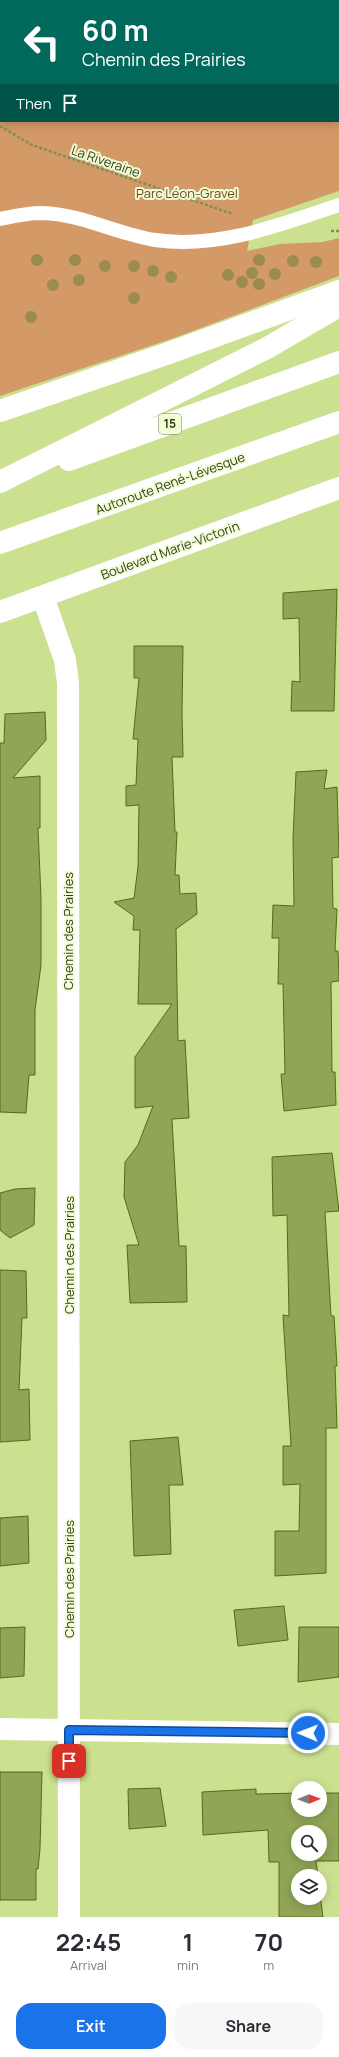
<!DOCTYPE html>
<meta charset="utf-8">
<style>
body{margin:0;font-family:Manrope,sans-serif;background:#f7f7f7;color:#2b2b33;height:100vh;display:flex;flex-direction:column;font-size:15px;white-space:nowrap}
*{box-sizing:border-box;margin:0}
p{font-size:13px;color:#7c7c81}
.icon{flex:none;width:22px;height:22px;fill:none;stroke:currentColor;stroke-width:2;stroke-linecap:round;stroke-linejoin:round}
.map{position:relative;height:1917px;overflow:hidden}
.details{display:flex;flex-direction:column;background:#fff;flex:1}
.details>*{flex:none}
.guide{position:absolute;left:0px;top:0px;width:339px;height:122px;box-shadow:0 2px 10px #0003;background:#00695c;color:#fff;overflow:hidden}
.needle{width:26px;rotate:89deg}
.tools{position:absolute;left:291px;top:1781px;display:grid;gap:8px}
.tools a{display:grid;place-items:center;width:36px;height:36px;border-radius:50%;background:#fff;box-shadow:0 2px 10px #0003;font-size:20px}
.pin{position:absolute;display:grid;place-items:center;width:34px;height:34px;color:#fff;margin:-17px;border-radius:8px;box-shadow:0 2px 6px #0006}
.me{position:absolute;width:44px;margin:-22px;rotate:271deg;stroke-linejoin:round;filter:drop-shadow(0 0 3px #0008)}
.turn{display:flex;align-items:center;gap:14px;height:84px;padding:0 16px;font-size:18px}
.turn .icon{width:52px;height:52px;stroke-width:2.5}
.turn b{display:block;font-size:28px;line-height:34px}
.then{display:flex;align-items:center;height:38px;padding:0 16px;background:#0003;gap:8px;font-size:15px}
.eta{display:flex;justify-content:space-evenly;align-items:center;height:68px;text-align:center}
.eta b{font-size:24px;font-weight:700;line-height:28px}
.action{display:flex;gap:8px;margin-top:auto;padding:8px 16px}
.action a{flex:1;height:46px;border-radius:16px;background:#1a73e8;color:#fff;font-size:16px;font-weight:700;line-height:46px;text-align:center}
.action a+a{background:#f7f7f7;color:#2b2b33}
.map>svg:first-child{display:block}
</style>
<div class="map">
<svg width="339" height="1917" viewBox="0 0 339 1917">
<rect width="100%" height="100%" fill="#cbe190"/>
<!-- green -->
<path fill="#d39967" fill-rule="evenodd" d="M 0,0 L 339,0 L 339,191 L 253,220 L 247,251 L 280,244 L 323,242 L 339,238 L 339,276 L 177,337 L 0,396 ZM 1,1 L 338,1 L 338,121 L 1,121 Z"/>
<!-- building -->
<path fill="#90a556" stroke="#586a17" fill-rule="evenodd" d="M 337,589 L 334,711 L 291,711 L 292,681 L 300,682 L 299,618 L 283,619 L 283,593 Z
M 134,646 L 183,646 L 182,713 L 183,757 L 172,757 L 175,832 L 177,832 L 175,875 L 179,875 L 180,894 L 196,893 L 197,914 L 176,929 L 178,1041 L 185,1040 L 189,1118 L 172,1119 L 179,1246 L 186,1246 L 187,1302 L 130,1303 L 127,1245 L 139,1245 L 124,1197 L 125,1162 L 138,1145 L 153,1106 L 135,1108 L 135,1057 L 172,1004 L 138,1004 L 140,930 L 133,930 L 134,916 L 114,902 L 134,898 L 138,867 L 139,805 L 126,806 L 126,786 L 136,785 L 138,739 L 133,739 L 139,678 L 134,678 Z
M 45,712 L 46,740 L 13,778 L 40,776 L 40,828 L 38,828 L 41,898 L 41,965 L 35,1010 L 35,1075 L 29,1075 L 26,1113 L 0,1112 L 0,743 L 4,743 L 5,714 Z
M 327,770 L 324,789 L 337,787 L 339,857 L 332,858 L 333,908 L 337,909 L 335,951 L 338,951 L 339,981 L 331,982 L 332,1072 L 335,1072 L 336,1105 L 284,1111 L 281,1074 L 285,1074 L 283,984 L 278,984 L 279,938 L 272,938 L 273,905 L 294,906 L 293,838 L 296,772 Z
M 332,1153 L 339,1211 L 325,1212 L 331,1316 L 334,1316 L 337,1366 L 335,1366 L 337,1428 L 326,1428 L 326,1573 L 275,1576 L 275,1531 L 299,1531 L 300,1484 L 283,1485 L 283,1446 L 291,1446 L 283,1315 L 289,1316 L 287,1215 L 273,1216 L 272,1157 Z
M 35,1188 L 34,1225 L 10,1238 L 0,1230 L 0,1193 L 15,1189 Z
M 0,1270 L 26,1271 L 27,1318 L 22,1318 L 19,1390 L 29,1389 L 30,1440 L 0,1442 Z
M 178,1437 L 183,1485 L 169,1485 L 171,1554 L 134,1556 L 130,1441 Z
M 28,1516 L 29,1563 L 0,1566 L 0,1518 Z
M 284,1606 L 288,1640 L 238,1646 L 234,1610 Z
M 25,1627 L 24,1676 L 0,1678 L 0,1628 Z
M 299,1627 L 339,1627 L 339,1677 L 298,1682 Z
M 0,1772 L 42,1772 L 40,1849 L 38,1869 L 36,1869 L 36,1900 L 0,1900 Z
M 160,1788 L 166,1826 L 129,1829 L 128,1789 Z
M 256,1789 L 256,1794 L 298,1793 L 298,1810 L 320,1810 L 320,1793 L 339,1793 L 339,1861 L 316,1861 L 318,1876 L 298,1876 L 298,1898 L 320,1898 L 320,1894 L 323,1917 L 279,1917 L 279,1862 L 269,1862 L 268,1830 L 203,1835 L 202,1792 ZM 298,1832 L 320,1832 L 320,1854 L 298,1854 Z"/>
<g fill="none" stroke-linecap="round" stroke-linejoin="round">
<!-- path -->
<path stroke="#809056" stroke-width="2.5" stroke-dasharray="3 2" stroke-linecap="butt" d="M 0,126 L 32,145 L 233,214
M 331,231 L 339,231"/>
<!-- lane -->
<path stroke="#fff" stroke-width="14" d="M 0,219 C 14,216 28,213 42,213 C 81,214 117,234 155,240 C 218,249 280,225 339,205"/>
<!-- street -->
<path stroke="#fff" stroke-width="22" d="M 43,597 L 65,660 L 68,683 L 69,1917
M 0,1729 L 339,1734"/>
<!-- secondary -->
<path stroke="#fff" stroke-width="22" d="M 0,411 L 166,354 L 339,291
M 0,612 L 339,488"/>
<!-- highway -->
<path stroke="#fff" stroke-width="22" d="M 69,460 L 339,362
M 0,482 L 267,348 L 339,306
M 0,543 L 339,422"/>
</g>
<!-- trees -->
<g fill="#9a8c50">
<circle cx="37" cy="260" r="6"/>
<circle cx="75" cy="260" r="6"/>
<circle cx="259" cy="260" r="6"/>
<circle cx="293" cy="261" r="6"/>
<circle cx="316" cy="262" r="6"/>
<circle cx="105" cy="266" r="6"/>
<circle cx="134" cy="266" r="6"/>
<circle cx="153" cy="271" r="6"/>
<circle cx="252" cy="273" r="6"/>
<circle cx="275" cy="274" r="6"/>
<circle cx="228" cy="275" r="6"/>
<circle cx="171" cy="277" r="6"/>
<circle cx="79" cy="280" r="6"/>
<circle cx="242" cy="282" r="6"/>
<circle cx="259" cy="284" r="6"/>
<circle cx="53" cy="285" r="6"/>
<circle cx="134" cy="298" r="6"/>
<circle cx="31" cy="317" r="6"/>
</g>
<g fill="none" stroke-linecap="round" stroke-linejoin="round">
<!-- route casing -->
<g stroke="#114b97" stroke-width="10">
<path id="route" d="M 69,1761 L 69,1730 L 308,1733"/>
</g>
<!-- route -->
<use href="#route" stroke="#1a73e8" stroke-width="7"/>
</g>
<g text-anchor="middle" stroke-width="4" stroke-linejoin="round" paint-order="stroke">
<!-- shield labels -->
<rect fill="#f1fdd5" stroke="#6b7552" stroke-width="1" x="159" y="414" width="22" height="20" rx="3"/>
<g font-size="12" font-weight="bold" fill="#323b1a">
<text x="170" y="428">15</text>
</g>
<!-- street labels -->
<g font-size="13" fill="#323b1a" stroke="#f1fdd5">
<text transform="translate(106 161) rotate(19)" y="5">La Riveraine</text>
<text transform="translate(170 483) rotate(-20)" y="5">Autoroute René-Lévesque</text>
<text transform="translate(170 550) rotate(-20)" y="5">Boulevard Marie-Victorin</text>
<text transform="translate(68 931) rotate(-90)" y="5">Chemin des Prairies</text>
<text transform="translate(69 1255) rotate(-90)" y="5">Chemin des Prairies</text>
<text transform="translate(69 1579) rotate(-90)" y="5">Chemin des Prairies</text>
</g>
<!-- park labels -->
<g font-size="13" fill="#72461b" stroke="#f1fdd5">
<text x="187" y="198">Parc Léon-Gravel</text>
</g>
</g>
</svg>
<div class="tools">
<a><svg class="needle" viewBox="-14 -14 28 28"><path d="M0-13l5 13h-10z" fill="#e53935"/><path d="M0 13l5-13h-10z" fill="#7c7c81"/></svg></a>
<a><svg class="icon" aria-label="search" viewBox="0 0 24 24"><circle cx="10" cy="10" r="6"/><path d="M15 15l6 6"/></svg></a>
<a><svg class="icon" aria-label="layers" viewBox="0 0 24 24"><path d="M12 4l9 5-9 5-9-5zM3 14l9 5 9-5"/></svg></a>
</div>
<div class="pin" style="left:69px;top:1761px;background:#d93025"><svg class="icon" aria-label="arrive" viewBox="0 0 24 24"><path d="M6 21V4h12l-3 4 3 4H6"/></svg></div>
<svg class="me" style="left:308px;top:1733px" viewBox="-20 -20 40 40"><circle r="17" fill="#1a73e8" stroke="#fff" stroke-width="3"/><path d="M0-11L8 9 0 5-8 9z" fill="#fff"/></svg>
<div class="guide">
<div class="turn"><svg class="icon" aria-label="left" viewBox="0 0 24 24"><path d="M17 20v-9H6M10 6l-5 5 5 5"/></svg><div><b>60 m</b>Chemin des Prairies</div></div>
<div class="then">Then<svg class="icon" aria-label="arrive" viewBox="0 0 24 24"><path d="M6 21V4h12l-3 4 3 4H6"/></svg></div>
</div>
</div>
<section class="details">
<div class="eta">
<div><b>22:45</b><p>Arrival</p></div>
<div><b>1</b><p>min</p></div>
<div><b>70</b><p>m</p></div>
</div>
<div class="action"><a>Exit</a><a>Share</a></div>
</section>
